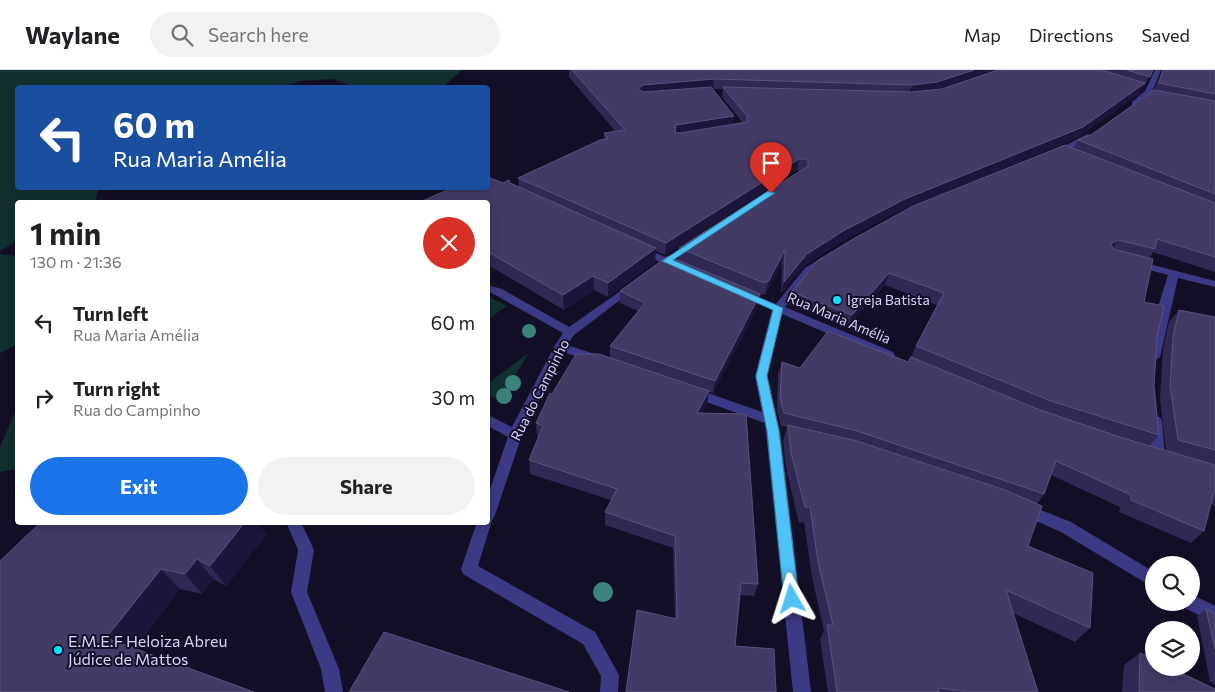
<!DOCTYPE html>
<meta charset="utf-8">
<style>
body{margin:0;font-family:Commissioner,sans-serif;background:#f2f2f2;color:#202124;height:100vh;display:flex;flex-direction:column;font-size:19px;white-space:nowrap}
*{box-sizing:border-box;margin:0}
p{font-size:16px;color:#757577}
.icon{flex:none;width:28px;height:28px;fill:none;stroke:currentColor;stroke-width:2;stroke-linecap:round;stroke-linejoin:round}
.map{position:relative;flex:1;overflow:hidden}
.sheet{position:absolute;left:15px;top:130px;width:475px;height:325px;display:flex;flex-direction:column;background:#fff;border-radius:5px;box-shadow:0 2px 12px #0003}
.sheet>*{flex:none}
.guide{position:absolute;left:15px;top:15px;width:475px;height:105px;border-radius:5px;box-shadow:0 2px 12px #0003;background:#1a4fa0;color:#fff;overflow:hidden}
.tools{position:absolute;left:1145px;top:486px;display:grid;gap:10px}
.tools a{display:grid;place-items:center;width:55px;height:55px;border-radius:50%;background:#fff;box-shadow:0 2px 12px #0003;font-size:25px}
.pin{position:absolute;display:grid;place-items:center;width:42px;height:42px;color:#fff;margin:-51px -21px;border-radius:50% 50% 50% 0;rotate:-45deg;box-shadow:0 0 5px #0007}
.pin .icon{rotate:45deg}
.me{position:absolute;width:55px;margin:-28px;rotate:354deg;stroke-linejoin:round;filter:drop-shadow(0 0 4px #0008)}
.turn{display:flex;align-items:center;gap:18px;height:105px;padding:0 15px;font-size:22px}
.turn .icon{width:65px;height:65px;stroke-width:2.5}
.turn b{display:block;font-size:35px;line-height:42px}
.round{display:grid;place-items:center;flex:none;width:52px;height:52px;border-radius:26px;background:#f2f2f2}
.head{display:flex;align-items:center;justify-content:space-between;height:85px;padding:0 15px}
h1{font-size:30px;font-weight:700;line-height:38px}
.button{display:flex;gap:10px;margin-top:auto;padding:10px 15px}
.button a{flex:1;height:58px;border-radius:30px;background:#1a73e8;color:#fff;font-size:20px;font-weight:700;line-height:58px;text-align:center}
.button a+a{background:#f2f2f2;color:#202124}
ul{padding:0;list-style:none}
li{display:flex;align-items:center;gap:15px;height:75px;padding:0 15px}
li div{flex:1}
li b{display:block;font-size:19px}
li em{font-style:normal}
header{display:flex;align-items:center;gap:30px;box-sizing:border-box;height:70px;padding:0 25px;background:#fff;border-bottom:1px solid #e0e0e0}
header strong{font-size:24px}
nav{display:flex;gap:28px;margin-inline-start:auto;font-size:18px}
.search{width:350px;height:45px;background:#f2f2f2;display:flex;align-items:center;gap:12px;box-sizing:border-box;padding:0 18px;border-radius:28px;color:#757577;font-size:19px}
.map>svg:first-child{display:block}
</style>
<header>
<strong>Waylane</strong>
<div class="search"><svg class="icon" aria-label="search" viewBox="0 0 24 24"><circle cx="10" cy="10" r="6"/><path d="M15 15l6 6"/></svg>Search here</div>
<nav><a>Map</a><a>Directions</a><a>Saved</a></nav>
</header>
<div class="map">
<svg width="1215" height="622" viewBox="0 0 1215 622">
<rect width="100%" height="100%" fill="#130f26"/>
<!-- green -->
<path fill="#12302f" d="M 0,0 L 462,0 L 442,18 L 351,17 L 352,16 L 333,9 L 300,11 L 280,18 L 18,18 L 18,118 L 101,118 L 98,119 L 96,130 L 93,132 L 18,132 L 17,171 L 0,181 Z
M 0,184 L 17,186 L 18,274 L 0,283 Z
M 488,226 L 507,236 L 488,249 Z
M 529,283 L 499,331 L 488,324 L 488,313 Z
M 17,337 L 17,399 L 0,402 L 0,377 Z"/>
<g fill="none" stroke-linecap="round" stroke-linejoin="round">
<!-- lane -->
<path fill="#3d3a85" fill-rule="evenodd" d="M 1023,433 L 1071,452 L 1154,502 L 1154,518 L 1061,462 L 1018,443 L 1016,439 L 1018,435 Z
M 1191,524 L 1215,536 L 1215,553 L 1185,538 L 1183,532 L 1191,532 Z"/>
<!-- street -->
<path fill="#3d3a85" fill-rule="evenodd" d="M 1155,0 L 1161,0 L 1152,22 L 1138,36 L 1132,36 L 1132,32 L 1145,21 Z
M 1087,64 L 1094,66 L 1057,86 L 1050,84 Z
M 640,176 L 681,194 L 682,196 L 681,198 L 673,198 L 636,181 L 635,179 Z
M 825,186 L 829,187 L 830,189 L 829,191 L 813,202 L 785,237 L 893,282 L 895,285 L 893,288 L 885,288 L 782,244 L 767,306 L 780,361 L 811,622 L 793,622 L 765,353 L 687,325 L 685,322 L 687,319 L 691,317 L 762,342 L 755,306 L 772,240 L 738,224 L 743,221 L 776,234 L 805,198 Z
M 1134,190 L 1215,211 L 1215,217 L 1178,208 L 1160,287 L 1154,291 L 1148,287 L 1159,234 L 1168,205 L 1130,195 L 1129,193 L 1130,191 Z
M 632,213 L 637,216 L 636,218 L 574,265 L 567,275 L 601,286 L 603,289 L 601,292 L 597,293 L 563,282 L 522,365 L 495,445 L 492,450 L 478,496 L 595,562 L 619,605 L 618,622 L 600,622 L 601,606 L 583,574 L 463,504 L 461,499 L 477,452 L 488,452 L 488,425 L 508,367 L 488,356 L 488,345 L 512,357 L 554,277 L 563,263 L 488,221 L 488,215 L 502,219 L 569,257 Z
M 1155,346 L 1160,347 L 1162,351 L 1165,386 L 1163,390 L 1158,391 L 1153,390 L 1151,386 L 1148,351 L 1150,347 Z
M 286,452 L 301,452 L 314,480 L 307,522 L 339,599 L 343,622 L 325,622 L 321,599 L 291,522 L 298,480 Z"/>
</g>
<!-- trees -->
<g fill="#3d827b">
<circle cx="529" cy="261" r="7"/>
<circle cx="513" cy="313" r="8"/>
<circle cx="504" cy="326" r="8"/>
<circle cx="603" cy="522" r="10"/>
</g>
<!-- wall -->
<path fill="#312854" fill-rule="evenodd" d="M 569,0 L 1153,0 L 1144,17 L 1143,16 L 1139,24 L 1077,68 L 901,140 L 839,173 L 804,196 L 781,224 L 782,192 L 765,225 L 762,224 L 761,226 L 760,225 L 758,236 L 713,323 L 709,322 L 707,334 L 702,343 L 758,514 L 754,526 L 739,525 L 735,576 L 776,622 L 675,548 L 673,478 L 605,455 L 605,442 L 611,430 L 530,404 L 529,390 L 538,367 L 537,366 L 536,353 L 552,324 L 610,287 L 610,276 L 638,241 L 620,233 L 620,221 L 678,190 L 679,178 L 801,101 L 797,100 L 665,185 L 656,181 L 655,192 L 608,227 L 594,220 L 564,240 L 488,195 L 488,132 L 503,113 L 510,113 L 519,117 L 518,108 L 604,70 L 604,63 L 616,62 L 569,7 ZM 713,19 L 723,19 L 722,27 L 743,53 L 733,55 Z
M 1162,0 L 1215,0 L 1215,202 L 1153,182 L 1150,188 L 1144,232 L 1157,266 L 1154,316 L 1159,365 L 1149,376 L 1166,381 L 1160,329 L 1163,279 L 1169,252 L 1179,240 L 1215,247 L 1215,436 L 1211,434 L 1204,461 L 1191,473 L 1119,442 L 1120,437 L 1051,405 L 1044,424 L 1037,434 L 1028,476 L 1090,558 L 1075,572 L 1013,543 L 1038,622 L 828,622 L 820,569 L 824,561 L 812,507 L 804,452 L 799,453 L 786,398 L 783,371 L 787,357 L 781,356 L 777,340 L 778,304 L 782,292 L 800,298 L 908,292 L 911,287 L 916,276 L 937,235 L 885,215 L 847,257 L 789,234 L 792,222 L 1073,78 L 1078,70 L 1091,65 L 1154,20 Z
M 41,452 L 258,452 L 266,465 L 226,516 L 213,509 L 202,524 L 180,519 L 135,578 L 0,622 Z
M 1206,539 L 1215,543 L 1215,614 L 1210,612 L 1197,546 Z
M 1140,583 L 1215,622 L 1122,622 L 1124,595 Z"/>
<!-- shaded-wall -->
<path fill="#1d163a" d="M 974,0 L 1001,0 L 934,22 L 909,25 L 912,15 Z
M 714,9 L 713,19 L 643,25 L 638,19 L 643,15 Z
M 1145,13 L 1139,24 L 1077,68 L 901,140 L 839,173 L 804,196 L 781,224 L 784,212 L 807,184 L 843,161 L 905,129 Z
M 734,46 L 733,57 L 675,73 L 676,55 Z
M 799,89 L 797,100 L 665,185 L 666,173 Z
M 1118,170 L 1110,182 L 1111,174 Z
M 656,178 L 655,192 L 608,227 L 608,213 Z
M 785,180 L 782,192 L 765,225 L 768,212 Z
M 889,203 L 885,215 L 847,257 L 852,245 Z
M 593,206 L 594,220 L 564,240 L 563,225 Z
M 760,224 L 758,236 L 713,323 L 715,311 Z
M 709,321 L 707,334 L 695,357 L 697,343 Z
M 245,452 L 258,452 L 266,465 L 226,516 L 210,496 Z
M 381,452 L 388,452 L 383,457 Z
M 197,489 L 213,509 L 202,524 L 185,504 Z
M 161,499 L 180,519 L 128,586 L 106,568 Z"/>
<!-- building -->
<path fill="#433a66" stroke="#5a527e" d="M 572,0 L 974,0 L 937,12 L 912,15 L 714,9 L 643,15 L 638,19 L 644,22 L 711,17 L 734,46 L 676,55 L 675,62 L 680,63 L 747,52 L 747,46 L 723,17 L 912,22 L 942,19 L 998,0 L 1101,0 L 1145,13 L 1083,57 L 905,129 L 843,161 L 807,184 L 784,212 L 785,180 L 768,212 L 765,211 L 764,213 L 679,178 L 808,96 L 808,89 L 799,89 L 666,173 L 518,108 L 600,70 L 608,69 L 604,63 L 625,60 Z
M 1127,0 L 1153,0 L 1150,7 Z
M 1163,0 L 1215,0 L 1215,24 L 1159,13 Z
M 1154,20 L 1215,31 L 1215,124 L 1078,70 L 1091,65 Z
M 1065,75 L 1215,133 L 1215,187 L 1157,169 L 1155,179 L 1118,170 L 1111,174 L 1113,179 L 1153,189 L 1144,232 L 1164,236 L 1157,266 L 1154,316 L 1159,365 L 1051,331 L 916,276 L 944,223 L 889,203 L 852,245 L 792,222 L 817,191 L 853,169 L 913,136 Z
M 488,107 L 503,113 L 509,110 L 510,113 L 656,178 L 608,213 L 593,206 L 563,225 L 488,182 L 488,132 L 420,132 L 452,118 L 488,118 Z
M 668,186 L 760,224 L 715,311 L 610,276 L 645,233 L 620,221 Z
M 1179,240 L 1215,247 L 1215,380 L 1178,370 L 1170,316 L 1173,267 Z
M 828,261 L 908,292 L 911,287 L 1040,340 L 1123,368 L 1215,395 L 1215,419 L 1204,461 L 1131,430 L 1131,425 L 1056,391 L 1044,424 L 857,361 L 784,343 L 780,328 L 782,292 L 800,298 Z
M 576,284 L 599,284 L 709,321 L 697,343 L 746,344 L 758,514 L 741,513 L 735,576 L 774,579 L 776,622 L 626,622 L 637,540 L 677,549 L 675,466 L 605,442 L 617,419 L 529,390 L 543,356 L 536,353 L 550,323 L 552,324 Z
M 788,355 L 857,371 L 1005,420 L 1042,436 L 1028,476 L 1093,503 L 1090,558 L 1006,520 L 1038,622 L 969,622 L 938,618 L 939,622 L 837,622 L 827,555 L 833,555 L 818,492 L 810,437 L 805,437 L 791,383 Z
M 41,452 L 245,452 L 210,496 L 197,489 L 185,504 L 161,499 L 106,568 L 254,622 L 0,622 L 0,491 Z
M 1206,539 L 1215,543 L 1215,579 Z
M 384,562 L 569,622 L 349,622 Z
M 1140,583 L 1154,589 L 1154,598 L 1171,598 L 1215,619 L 1215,622 L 1139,622 Z"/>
<!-- route -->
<path fill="#4fc3f7" stroke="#337fa1" d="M 768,121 L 775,123 L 673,190 L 783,238 L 767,306 L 779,361 L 799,529 L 797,534 L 792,536 L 787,534 L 784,529 L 767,361 L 756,306 L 773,240 L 662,191 Z"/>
<!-- markers -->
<g fill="#00e5ff" stroke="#130f26" stroke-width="2">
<circle cx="837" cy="230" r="5"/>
<circle cx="58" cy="580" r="5"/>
</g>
<g text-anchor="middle" stroke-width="4" stroke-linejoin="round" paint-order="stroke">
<!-- poi labels -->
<g font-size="14" fill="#d9d4ff" stroke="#130f26" text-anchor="start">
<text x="847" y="235">Igreja Batista</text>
</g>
<!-- street labels -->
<g font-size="14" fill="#d9d4ff" stroke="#130f26">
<text transform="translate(839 248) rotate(23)" y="5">Rua Maria Amélia</text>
<text transform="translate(540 320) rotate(-63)" y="5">Rua do Campinho</text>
</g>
<!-- near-poi labels -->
<g font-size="16" fill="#d9d4ff" stroke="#130f26" text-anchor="start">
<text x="68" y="577">E.M.E.F Heloiza Abreu<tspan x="68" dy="18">Júdice de Mattos</tspan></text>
</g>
</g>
</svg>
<div class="tools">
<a><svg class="icon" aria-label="search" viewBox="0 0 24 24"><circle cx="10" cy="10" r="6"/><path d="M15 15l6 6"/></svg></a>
<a><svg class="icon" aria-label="layers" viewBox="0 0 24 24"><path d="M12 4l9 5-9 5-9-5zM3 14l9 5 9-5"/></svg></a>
</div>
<div class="pin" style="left:771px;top:123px;background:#d93025"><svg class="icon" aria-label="arrive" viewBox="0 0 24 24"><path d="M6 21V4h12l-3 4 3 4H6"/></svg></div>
<svg class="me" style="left:792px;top:529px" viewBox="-20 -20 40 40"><path d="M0-17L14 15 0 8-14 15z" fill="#4fc3f7" stroke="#fff" stroke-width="4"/></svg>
<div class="guide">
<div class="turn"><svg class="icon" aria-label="left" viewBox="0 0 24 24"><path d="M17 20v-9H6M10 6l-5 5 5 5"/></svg><div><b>60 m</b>Rua Maria Amélia</div></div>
</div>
<section class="sheet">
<div class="head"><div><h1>1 min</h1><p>130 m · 21:36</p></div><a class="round" style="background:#d93025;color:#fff"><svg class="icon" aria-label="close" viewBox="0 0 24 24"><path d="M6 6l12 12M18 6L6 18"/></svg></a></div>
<ul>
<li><svg class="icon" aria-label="left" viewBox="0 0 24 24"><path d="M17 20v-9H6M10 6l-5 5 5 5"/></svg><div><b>Turn left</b><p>Rua Maria Amélia</p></div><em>60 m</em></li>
<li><svg class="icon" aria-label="right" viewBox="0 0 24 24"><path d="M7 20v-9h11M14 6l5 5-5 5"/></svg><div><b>Turn right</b><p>Rua do Campinho</p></div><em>30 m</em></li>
</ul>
<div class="button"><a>Exit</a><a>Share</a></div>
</section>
</div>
